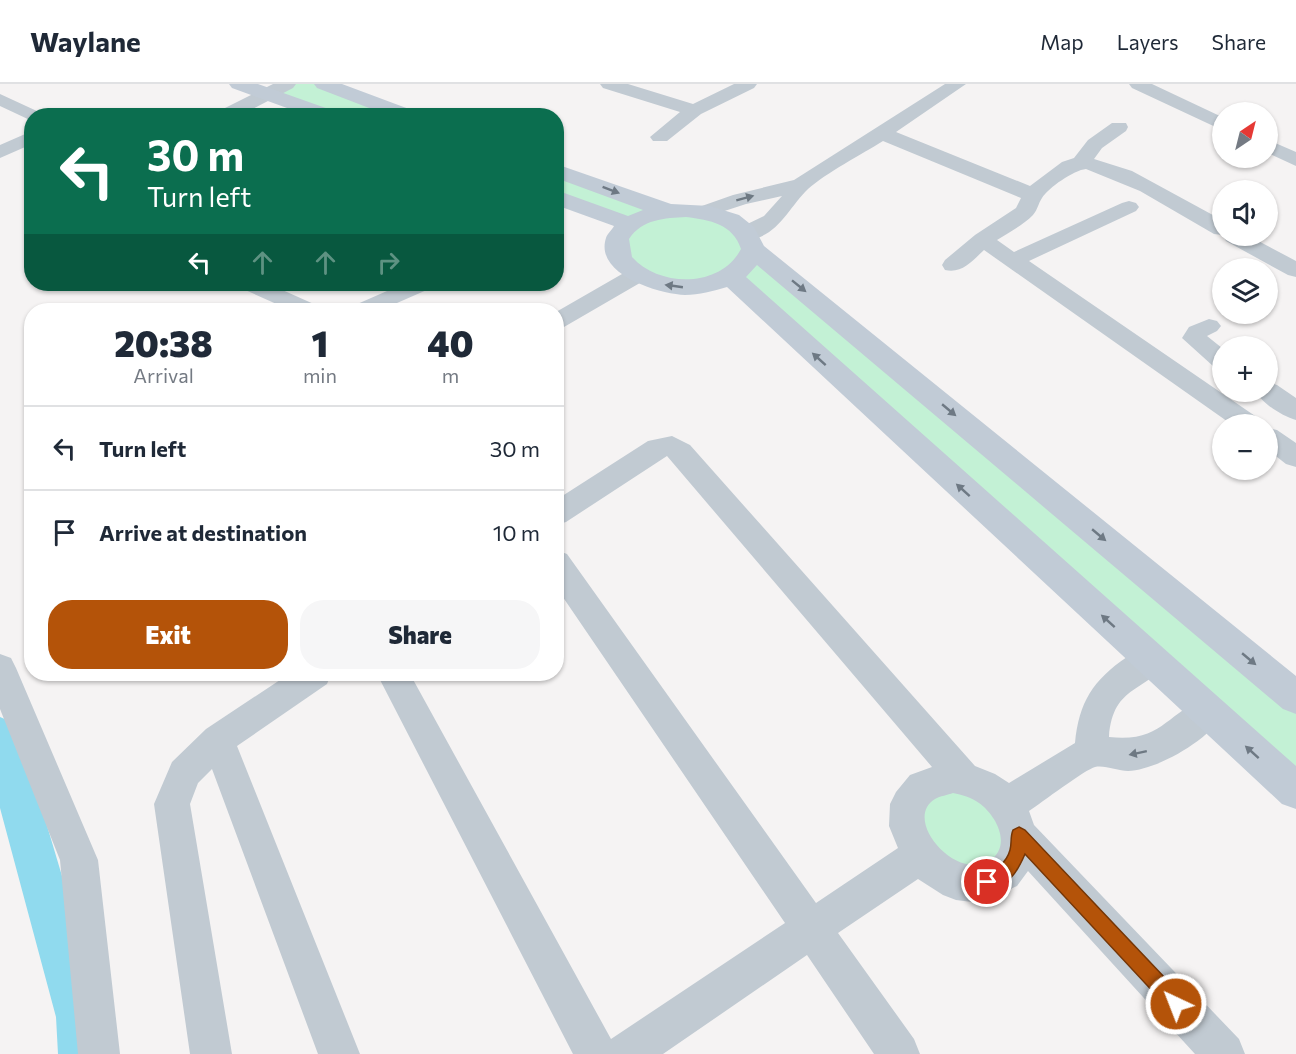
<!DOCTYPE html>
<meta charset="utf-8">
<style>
body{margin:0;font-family:Commissioner,sans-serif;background:#f6f6f7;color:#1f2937;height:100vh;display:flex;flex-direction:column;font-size:22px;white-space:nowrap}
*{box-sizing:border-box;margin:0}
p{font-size:20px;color:#747a83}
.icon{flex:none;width:33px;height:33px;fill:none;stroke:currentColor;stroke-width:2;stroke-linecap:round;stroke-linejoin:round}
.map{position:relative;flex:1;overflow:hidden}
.drawer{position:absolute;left:24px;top:219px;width:540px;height:378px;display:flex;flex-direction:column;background:#fff;border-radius:24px;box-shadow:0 2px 4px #0004}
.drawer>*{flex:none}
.hud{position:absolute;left:24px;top:24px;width:540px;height:183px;border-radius:24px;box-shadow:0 2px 4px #0004;background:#0b6e4f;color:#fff;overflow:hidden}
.needle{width:39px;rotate:35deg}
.tools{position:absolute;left:1212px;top:18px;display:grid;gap:12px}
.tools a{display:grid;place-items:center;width:66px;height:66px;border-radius:50%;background:#fff;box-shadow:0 2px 4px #0004;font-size:30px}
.pin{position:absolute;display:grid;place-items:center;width:51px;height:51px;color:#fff;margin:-26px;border:3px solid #fff;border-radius:50%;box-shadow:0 2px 6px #0007}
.me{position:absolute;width:66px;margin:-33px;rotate:317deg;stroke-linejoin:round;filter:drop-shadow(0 0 4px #0008)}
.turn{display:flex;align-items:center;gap:21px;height:126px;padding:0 24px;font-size:27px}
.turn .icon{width:78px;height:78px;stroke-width:2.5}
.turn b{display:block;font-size:42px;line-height:51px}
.lanes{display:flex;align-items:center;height:57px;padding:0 24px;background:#0003;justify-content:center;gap:30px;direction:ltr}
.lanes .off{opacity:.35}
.eta{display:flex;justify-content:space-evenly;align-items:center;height:102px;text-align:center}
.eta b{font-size:36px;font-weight:800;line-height:42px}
.primary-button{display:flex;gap:12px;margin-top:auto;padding:12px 24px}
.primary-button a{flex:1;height:69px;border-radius:24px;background:#b45309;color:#fff;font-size:24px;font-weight:800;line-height:69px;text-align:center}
.primary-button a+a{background:#f6f6f7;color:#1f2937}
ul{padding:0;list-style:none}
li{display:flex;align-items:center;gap:18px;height:84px;padding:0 24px;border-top:2px solid #e0e1e3}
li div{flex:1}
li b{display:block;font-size:22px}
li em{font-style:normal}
header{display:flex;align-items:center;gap:36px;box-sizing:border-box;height:84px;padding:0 30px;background:#fff;border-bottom:2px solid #e0e1e3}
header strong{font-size:28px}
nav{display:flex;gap:33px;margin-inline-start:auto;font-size:21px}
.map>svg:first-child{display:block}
</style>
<header>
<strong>Waylane</strong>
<nav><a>Map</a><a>Layers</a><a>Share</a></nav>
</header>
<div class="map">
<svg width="1296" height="970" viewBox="0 0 1296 970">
<rect width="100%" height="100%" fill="#f5f3f3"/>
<!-- green -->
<path fill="#c3f1d5" d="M 287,0 L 325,0 L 410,31 L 330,31 L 268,10 Z
M 556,86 L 665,126 L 706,127 L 1296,615 L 1296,707 L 732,194 L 684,203 L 622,177 L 629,141 L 557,113 Z
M 964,695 L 1019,765 L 949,795 L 909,717 Z"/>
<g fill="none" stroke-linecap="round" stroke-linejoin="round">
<!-- canal -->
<path fill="#90daee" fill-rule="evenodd" d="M 0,633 L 14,639 L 20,651 L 104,933 L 106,970 L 58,970 L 56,933 L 0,724 Z"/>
<!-- street -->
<path fill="#c1cad2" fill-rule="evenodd" d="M 273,0 L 296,0 L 293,4 L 239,32 L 215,32 L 217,28 Z
M 600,0 L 628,0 L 693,20 L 734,0 L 757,0 L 754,4 L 701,30 L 667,57 L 653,57 L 650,53 L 680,28 L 603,4 Z
M 945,0 L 966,0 L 896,48 L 1030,102 L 1062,78 L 1074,74 L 1088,56 L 1112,39 L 1126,39 L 1128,43 L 1126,47 L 1102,64 L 1094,75 L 1132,87 L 1222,136 L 1222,151 L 1214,150 L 1140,107 L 1086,85 C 1074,86 1048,104 1042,114 C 1038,120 1038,125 1033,131 C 1023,141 1010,148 997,156 L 1014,168 L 1122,119 L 1129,117 L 1136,119 L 1139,123 L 1136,127 L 1029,177 L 1258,334 L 1262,340 L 1231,340 L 984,166 C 972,177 962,190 945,186 L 942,181 L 945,176 L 975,151 L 1016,124 L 1021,114 L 883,57 C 862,70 826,89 808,105 C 788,124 773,162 739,154 L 736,149 L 739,144 L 764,132 L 782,112 L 746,120 L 706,133 L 699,131 L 696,127 L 699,123 L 733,111 L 794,96 Z
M 1129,0 L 1152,0 L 1222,33 L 1222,46 L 1132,4 Z
M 0,10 L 39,28 L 41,32 L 32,32 L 32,37 L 0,22 Z
M 32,47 L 32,60 L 0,74 L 0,61 Z
M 1268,56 L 1296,68 L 1296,82 L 1268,69 Z
M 1223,152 L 1249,152 L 1296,177 L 1296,193 L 1288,191 L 1226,157 Z
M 637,184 L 645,186 L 648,191 L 645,196 L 564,243 L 556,245 L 556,228 L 629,186 Z
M 240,200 L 269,200 L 316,221 L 320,226 L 290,226 L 243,205 Z
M 403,200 L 432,200 L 429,205 L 381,226 L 351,226 L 355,221 Z
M 1209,235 L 1217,237 L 1221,242 L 1217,247 L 1207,252 L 1222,264 L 1222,284 L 1213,282 L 1182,254 L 1189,243 Z
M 1268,298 L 1277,301 L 1296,314 L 1296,336 C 1282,332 1263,320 1256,308 L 1268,308 Z
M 1268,344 L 1277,346 L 1296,359 L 1296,383 L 1286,380 L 1268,366 Z
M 672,352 L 690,361 L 975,682 L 995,690 L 1009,699 L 1075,659 C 1079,618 1093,596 1127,573 C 1140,565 1147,560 1161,565 L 1166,575 C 1149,610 1113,598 1109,653 C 1163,659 1165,629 1208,613 L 1220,618 L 1225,628 C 1212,654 1158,686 1128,687 C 1118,687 1105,681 1095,683 C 1086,685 1041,719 1029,727 L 1034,741 L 1239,955 L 1245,970 L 1195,970 L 1028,787 L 1017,802 L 980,819 L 956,816 L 943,811 L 918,795 L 838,849 L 914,955 L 920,970 L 874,970 L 807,871 L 663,970 L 573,970 L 377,590 L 410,590 L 611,955 L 785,839 L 556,503 L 556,466 L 567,470 L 816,819 L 898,764 L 889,742 L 890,720 L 896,708 L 910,691 L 932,683 L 667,372 L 566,438 L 556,441 L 556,416 L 648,357 ZM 953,709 C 962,711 971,713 979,719 C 996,731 1013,762 989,777 C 955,797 902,735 935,715 C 940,712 948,711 953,709 Z
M 0,570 L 11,574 L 16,584 L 98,776 L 120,970 L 78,970 L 60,776 L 0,625 Z
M 289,590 L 331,590 L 327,600 L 237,662 L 360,970 L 318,970 L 212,685 L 198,699 L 190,720 L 232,970 L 190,970 L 154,720 L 172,678 L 206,645 Z"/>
<!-- secondary -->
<path fill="#c1cbd6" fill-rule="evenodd" d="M 229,0 L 258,0 L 337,28 L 340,32 L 309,32 L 232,4 Z
M 314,0 L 342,0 L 417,28 L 420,32 L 390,32 L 317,4 Z
M 556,80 L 671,120 L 710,122 L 739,131 L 754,143 L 764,162 L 1296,592 L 1296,630 L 1283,625 L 757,181 L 746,193 L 1296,682 L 1296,725 L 1282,720 L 727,203 C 713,207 699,211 685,211 C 660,210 594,191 606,154 C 607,150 612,146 614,142 L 556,121 L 556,106 L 628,132 L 643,126 L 556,94 ZM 686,133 C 710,136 733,140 741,165 C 721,204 660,204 632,173 L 629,155 C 642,135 665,134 686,133 Z"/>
</g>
<!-- one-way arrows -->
<defs><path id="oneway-solid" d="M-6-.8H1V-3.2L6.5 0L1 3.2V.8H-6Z" transform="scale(1.5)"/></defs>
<g fill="#6e7984">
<use href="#oneway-solid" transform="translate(611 106) rotate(21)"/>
<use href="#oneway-solid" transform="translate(674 202) rotate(-172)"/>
<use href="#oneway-solid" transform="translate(799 202) rotate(39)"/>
<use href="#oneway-solid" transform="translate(819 275) rotate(-138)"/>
<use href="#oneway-solid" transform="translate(949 326) rotate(40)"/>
<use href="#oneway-solid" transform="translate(963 406) rotate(-138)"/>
<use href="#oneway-solid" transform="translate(1099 451) rotate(40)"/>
<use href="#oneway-solid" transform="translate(1108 537) rotate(-138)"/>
<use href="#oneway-solid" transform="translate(1249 575) rotate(40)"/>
<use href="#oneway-solid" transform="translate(1252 668) rotate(-138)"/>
</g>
<g fill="#6e7983">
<use href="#oneway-solid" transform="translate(745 114) rotate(-15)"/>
<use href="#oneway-solid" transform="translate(1138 669) rotate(168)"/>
</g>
<!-- route -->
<path fill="#b45309" stroke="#753606" stroke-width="1.5" d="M 1019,743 L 1025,746 L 1183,913 L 1186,920 L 1183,926 L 1176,929 L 1170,926 L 1025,770 C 1015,793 1010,798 987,807 L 981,804 L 978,798 L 981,792 C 994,786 1006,781 1010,766 C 1012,759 1010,753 1013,746 Z"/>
</svg>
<div class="tools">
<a><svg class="needle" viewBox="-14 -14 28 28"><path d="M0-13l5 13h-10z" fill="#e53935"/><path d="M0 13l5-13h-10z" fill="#747a83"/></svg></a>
<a><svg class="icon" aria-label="sound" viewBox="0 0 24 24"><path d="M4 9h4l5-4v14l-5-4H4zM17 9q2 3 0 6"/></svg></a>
<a><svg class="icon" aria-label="layers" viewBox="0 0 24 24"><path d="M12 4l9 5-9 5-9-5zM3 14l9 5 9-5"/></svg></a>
<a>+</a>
<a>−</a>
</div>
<div class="pin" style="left:987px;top:798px;background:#d93025"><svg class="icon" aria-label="arrive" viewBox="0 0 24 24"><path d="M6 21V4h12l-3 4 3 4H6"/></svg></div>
<svg class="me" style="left:1176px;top:920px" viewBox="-20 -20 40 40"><circle r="17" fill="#b45309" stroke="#fff" stroke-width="3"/><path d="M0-11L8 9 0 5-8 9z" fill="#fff"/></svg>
<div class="hud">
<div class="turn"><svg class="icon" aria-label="left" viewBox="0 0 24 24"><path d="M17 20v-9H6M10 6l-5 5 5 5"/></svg><div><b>30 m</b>Turn left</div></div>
<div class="lanes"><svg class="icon" aria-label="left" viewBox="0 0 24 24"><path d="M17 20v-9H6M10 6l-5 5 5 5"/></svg><svg class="icon off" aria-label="ahead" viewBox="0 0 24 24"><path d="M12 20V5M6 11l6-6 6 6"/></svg><svg class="icon off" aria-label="ahead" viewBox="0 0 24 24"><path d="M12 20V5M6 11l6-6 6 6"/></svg><svg class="icon off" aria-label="right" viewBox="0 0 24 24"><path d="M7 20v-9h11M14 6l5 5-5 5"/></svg></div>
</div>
<section class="drawer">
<div class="eta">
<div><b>20:38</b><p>Arrival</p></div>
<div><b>1</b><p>min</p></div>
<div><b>40</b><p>m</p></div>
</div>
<ul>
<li><svg class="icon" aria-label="left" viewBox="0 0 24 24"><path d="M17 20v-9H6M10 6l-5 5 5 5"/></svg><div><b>Turn left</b></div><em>30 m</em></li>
<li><svg class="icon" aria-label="arrive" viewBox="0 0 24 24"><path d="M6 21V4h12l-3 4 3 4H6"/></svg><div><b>Arrive at destination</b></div><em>10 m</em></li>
</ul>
<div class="primary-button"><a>Exit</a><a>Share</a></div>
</section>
</div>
